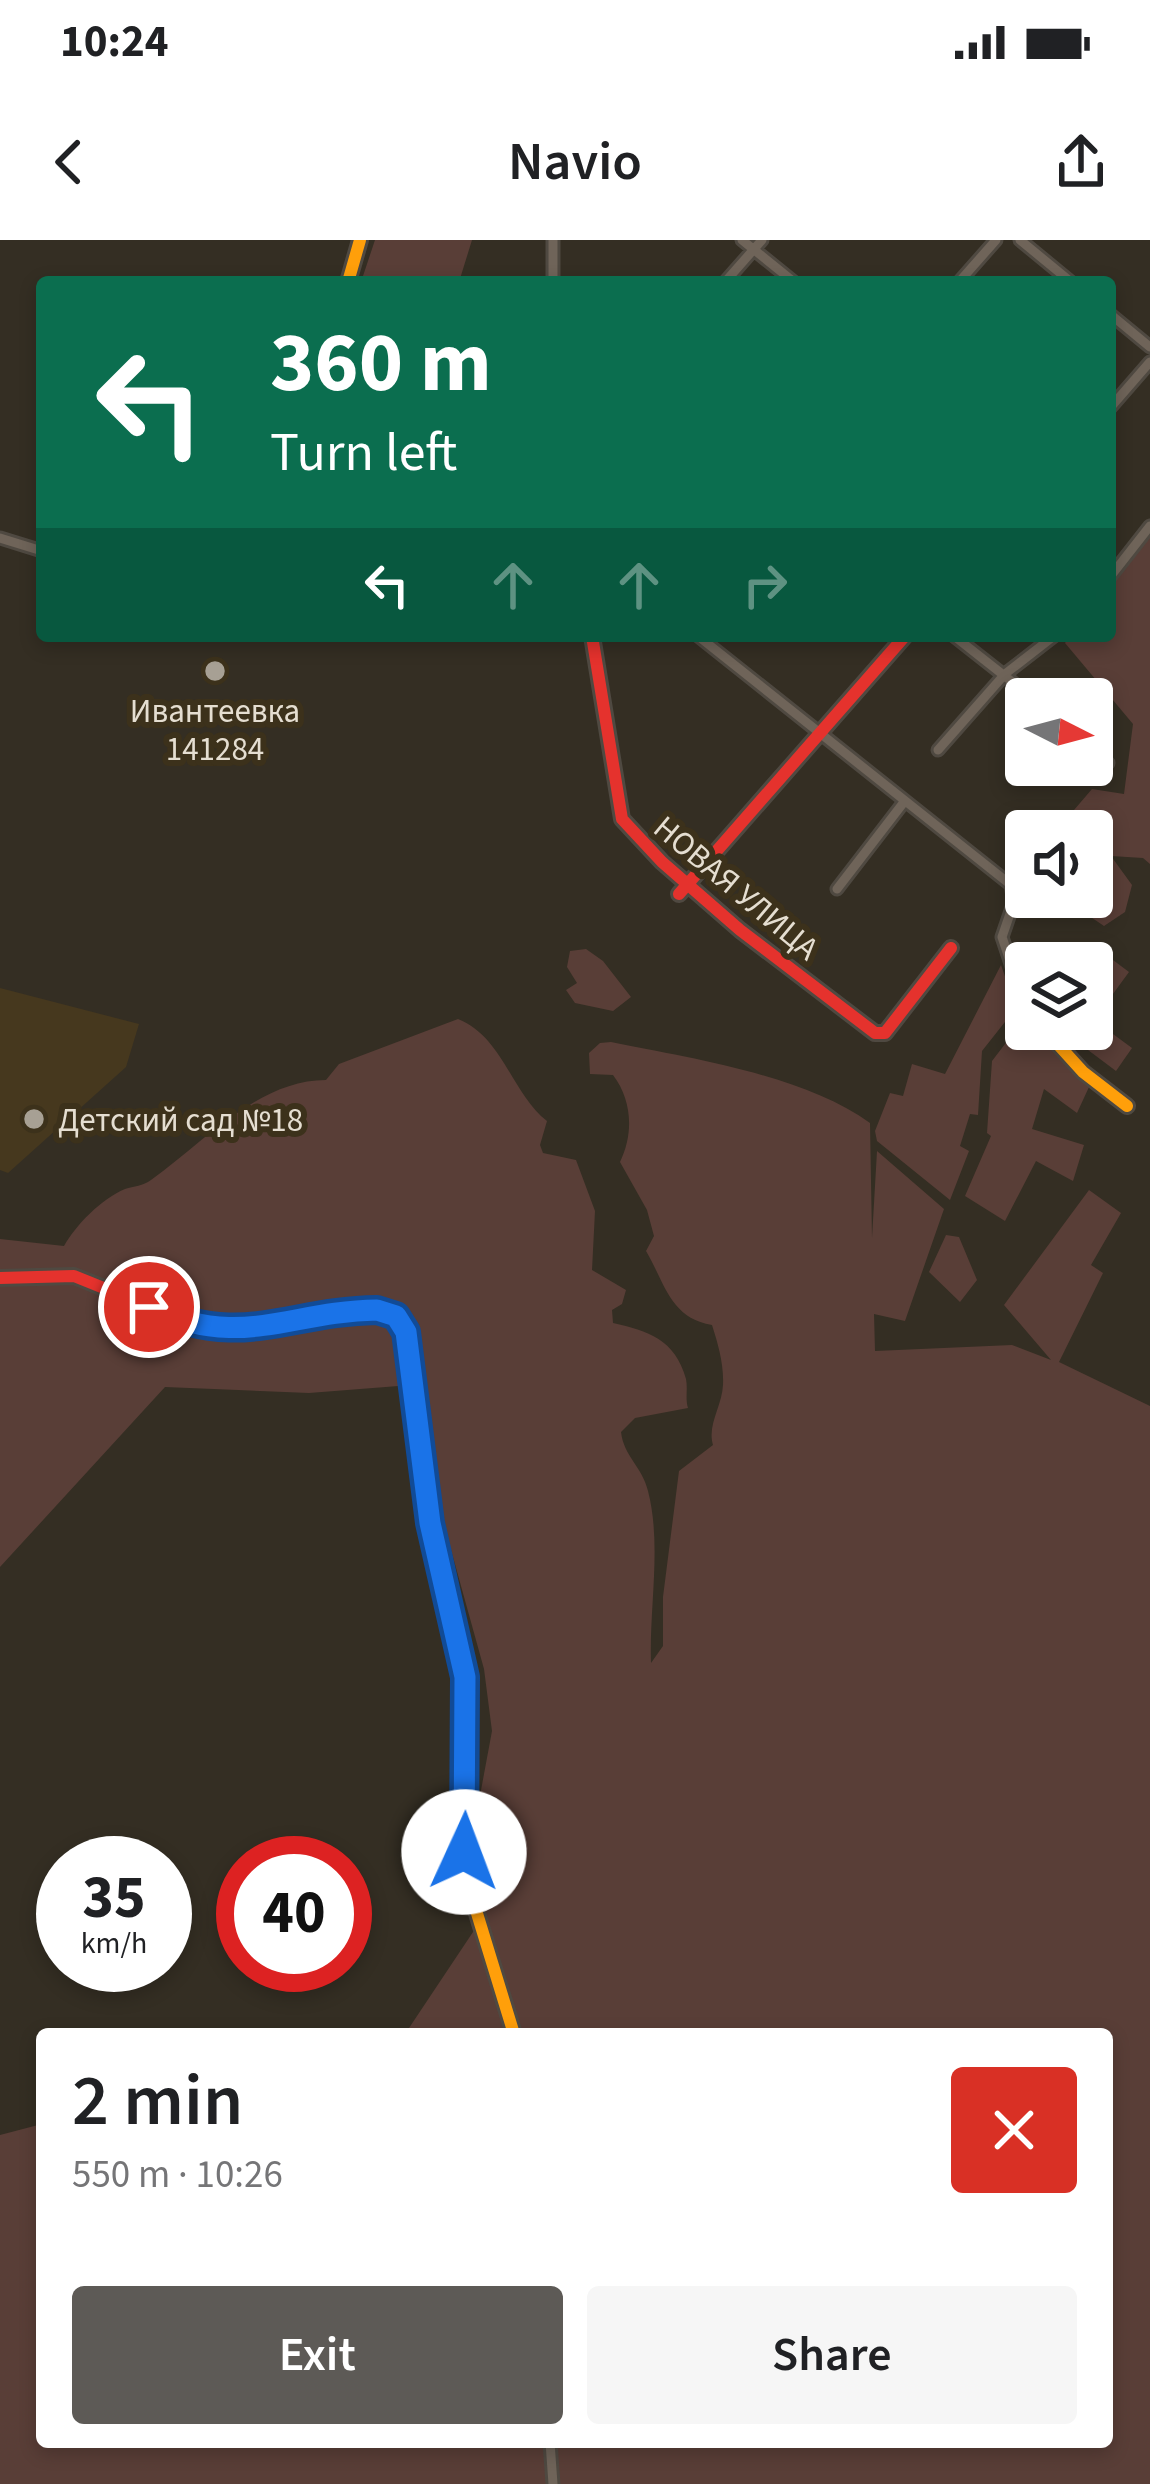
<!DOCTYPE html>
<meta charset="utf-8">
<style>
body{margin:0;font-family:"Source Sans 3",sans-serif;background:#f6f6f6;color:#202124;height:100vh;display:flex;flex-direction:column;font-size:45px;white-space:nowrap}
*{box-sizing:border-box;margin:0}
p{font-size:39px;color:#757577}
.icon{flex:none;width:66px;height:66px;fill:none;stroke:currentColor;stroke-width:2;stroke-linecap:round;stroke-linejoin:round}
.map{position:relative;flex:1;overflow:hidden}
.sheet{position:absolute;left:36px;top:1788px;width:1077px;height:420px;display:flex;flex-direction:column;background:#fff;border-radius:12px;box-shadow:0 6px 18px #0003}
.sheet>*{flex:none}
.guide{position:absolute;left:36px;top:36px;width:1080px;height:366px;border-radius:12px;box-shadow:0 6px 18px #0003;background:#0b6e4f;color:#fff;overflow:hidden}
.needle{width:78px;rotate:96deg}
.tools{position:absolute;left:1005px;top:438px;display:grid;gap:24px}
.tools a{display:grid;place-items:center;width:108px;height:108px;border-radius:12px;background:#fff;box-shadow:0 6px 18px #0003;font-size:60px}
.speed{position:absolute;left:36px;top:1596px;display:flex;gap:24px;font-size:60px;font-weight:700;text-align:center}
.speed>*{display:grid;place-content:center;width:156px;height:156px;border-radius:50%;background:#fff;box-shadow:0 6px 18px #0003;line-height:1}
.speed small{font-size:30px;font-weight:400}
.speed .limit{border:18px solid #d22;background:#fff;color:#111}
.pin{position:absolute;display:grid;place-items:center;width:102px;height:102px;color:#fff;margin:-51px;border:6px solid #fff;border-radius:50%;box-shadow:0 3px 12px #0007}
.me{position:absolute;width:132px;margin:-66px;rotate:2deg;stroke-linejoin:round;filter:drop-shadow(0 0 9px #0008)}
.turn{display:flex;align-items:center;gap:42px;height:252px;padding:0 36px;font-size:54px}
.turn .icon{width:156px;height:156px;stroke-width:2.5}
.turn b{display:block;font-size:84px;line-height:102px}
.lanes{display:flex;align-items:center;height:114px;padding:0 36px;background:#0003;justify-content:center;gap:60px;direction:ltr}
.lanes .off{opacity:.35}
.round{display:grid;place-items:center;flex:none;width:126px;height:126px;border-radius:12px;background:#f6f6f6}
.headline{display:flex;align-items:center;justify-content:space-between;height:204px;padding:0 36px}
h1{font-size:72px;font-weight:600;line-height:90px}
.button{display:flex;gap:24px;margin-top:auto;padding:24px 36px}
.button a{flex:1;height:138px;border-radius:12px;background:#5d5a56;color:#fff;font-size:48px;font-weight:600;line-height:138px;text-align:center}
.button a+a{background:#f6f6f6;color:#202124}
.status{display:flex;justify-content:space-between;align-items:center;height:84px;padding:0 60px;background:#fff;direction:ltr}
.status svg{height:33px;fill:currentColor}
header{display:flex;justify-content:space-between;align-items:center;height:156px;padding:0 36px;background:#fff;font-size:54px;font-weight:600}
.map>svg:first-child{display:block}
</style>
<div class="status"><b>10:24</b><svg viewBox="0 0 49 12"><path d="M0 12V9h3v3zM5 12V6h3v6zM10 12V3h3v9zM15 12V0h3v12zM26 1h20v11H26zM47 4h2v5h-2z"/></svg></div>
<header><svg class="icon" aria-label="back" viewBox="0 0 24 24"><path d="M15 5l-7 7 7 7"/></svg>Navio<svg class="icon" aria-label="share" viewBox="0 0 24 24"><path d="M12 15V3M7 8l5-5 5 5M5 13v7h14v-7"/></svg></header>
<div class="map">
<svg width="1150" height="2244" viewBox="0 0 1150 2244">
<rect width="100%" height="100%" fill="#342e23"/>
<!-- built -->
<path fill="#46381e" d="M 0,748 L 139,784 L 126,827 L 8,933 L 0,930 Z"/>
<!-- green -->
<path fill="#593e37" d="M 375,0 L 472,0 L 459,42 L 361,42 Z
M 1150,286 L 1150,624 L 1143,618 L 1111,616 L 1132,645 L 1125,672 L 1104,686 L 1061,657 L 1092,657 L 1092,591 L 1056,591 L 1092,549 L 1124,554 L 1133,484 L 1065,403 L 1070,396 L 1110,396 L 1110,341 Z
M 586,709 L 603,721 L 631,757 L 613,771 L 575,763 L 566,750 L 577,743 L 567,727 L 570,711 Z
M 1105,714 L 1129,732 L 1094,780 L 1132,808 L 1116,831 L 1060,789 L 1092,789 L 1092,734 Z
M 1001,725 L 1016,768 L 982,811 L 978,875 L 970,874 L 960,906 L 969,911 L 950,960 L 877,901 L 875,891 L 890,853 L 903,856 L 912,824 L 945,834 Z
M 1025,778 L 1026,789 L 1036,789 L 1089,847 L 1077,873 L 1044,849 L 1032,889 L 1084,905 L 1073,941 L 1036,921 L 1005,981 L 965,956 L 991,896 L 987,893 L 992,821 Z
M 458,779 C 503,797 512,854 547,881 L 540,905 L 543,913 L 576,920 L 595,971 L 592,1030 L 626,1050 L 622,1064 L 612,1070 L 613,1083 C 648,1091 675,1099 686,1139 C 688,1149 685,1158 688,1168 L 635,1178 L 621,1192 C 624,1217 642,1226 648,1251 C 662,1305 649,1368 651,1423 L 663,1406 L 663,1357 L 679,1231 L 713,1205 C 707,1185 722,1166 723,1145 C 724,1124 718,1104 712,1085 C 670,1078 665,1043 646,1011 L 654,996 L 647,970 L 620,922 C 634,893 632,860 613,835 L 590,834 L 589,813 L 600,803 L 611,802 C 690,818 804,835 870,883 L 872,998 L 877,911 L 944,969 L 905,1081 L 874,1074 L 875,1111 L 1012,1105 L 1051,1120 L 1004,1065 L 1089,950 L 1121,973 L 1091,1025 L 1103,1033 L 1059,1122 L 1150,1166 L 1150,2244 L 0,2244 L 0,1895 L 42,1884 L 42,2202 L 1107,2202 L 1107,1794 L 405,1794 L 481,1680 L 486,1629 L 479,1561 L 492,1491 L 484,1429 L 448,1299 L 427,1197 L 424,1144 L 309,1153 L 165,1147 L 0,1327 L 0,999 L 64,1006 C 76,985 101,959 125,949 C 134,946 143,946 151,940 C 203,903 258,840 326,840 L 339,824 Z
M 946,995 L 959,997 L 977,1040 L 960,1062 L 929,1032 Z"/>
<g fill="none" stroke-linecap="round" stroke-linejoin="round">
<!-- street casing -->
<g stroke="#4f4941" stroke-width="15">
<path id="street" d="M 742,0 L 794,42
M 1020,0 L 1071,42
M 553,42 L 553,0
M 725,42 L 762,0
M 959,42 L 996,0
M 1110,74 L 1150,107
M 1110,168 L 1150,122
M 0,298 L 42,311
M 1110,337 L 1150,286
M 698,396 L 1011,645 L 1014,662 L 1002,697 L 1026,769
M 954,396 L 1034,459
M 1092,509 L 1108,523
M 938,510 L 1005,434 L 1054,396
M 837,649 L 904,562
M 550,2202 L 553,2244"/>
</g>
<!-- slow casing -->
<g stroke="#4f4941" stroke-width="18">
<path id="slow" d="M 348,42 L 360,0
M 1044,789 L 1083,832 L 1127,866
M 467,1579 L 468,1644 L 514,1794"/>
</g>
<!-- jam casing -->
<g stroke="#4f4941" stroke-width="18">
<path id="jam" d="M 592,396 L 622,579 L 662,622 L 740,690 L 875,793 L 885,793 L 951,708
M 679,654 L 905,396
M 0,1038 L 74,1036 L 183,1080 L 222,1089 L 353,1071 L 396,1076 L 405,1092 L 430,1283 L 465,1437 L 467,1579"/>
</g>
<!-- street -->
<use href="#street" stroke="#6f6459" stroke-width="9"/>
<!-- slow -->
<use href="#slow" stroke="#ff9f0a" stroke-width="12"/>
<!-- jam -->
<use href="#jam" stroke="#e5322d" stroke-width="12"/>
</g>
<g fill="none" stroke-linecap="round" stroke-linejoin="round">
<!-- route casing -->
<g stroke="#114b97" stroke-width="30">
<path id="route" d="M 149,1067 C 241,1111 288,1071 377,1070 L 396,1076 L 406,1092 L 430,1283 L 465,1437 L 464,1612"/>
</g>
<!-- route -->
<use href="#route" stroke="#1a73e8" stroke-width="21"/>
</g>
<!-- markers -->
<g fill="#a7a094" stroke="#3c311b" stroke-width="4.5">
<circle cx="215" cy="431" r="12"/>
<circle cx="34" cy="879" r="12"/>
</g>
<g text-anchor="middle" stroke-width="12" stroke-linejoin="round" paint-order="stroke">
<!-- poi labels -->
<g font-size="33" fill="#e5ded1" stroke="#3c311b">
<text x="215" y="482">Ивантеевка<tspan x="215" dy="38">141284</tspan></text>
<text x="58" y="891" text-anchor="start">Детский сад №18</text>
</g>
<!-- street labels -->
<g font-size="33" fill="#e5ded1" stroke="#3c311b">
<text transform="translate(737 647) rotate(40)" y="12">НОВАЯ УЛИЦА</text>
</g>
</g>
</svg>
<div class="tools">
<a><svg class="needle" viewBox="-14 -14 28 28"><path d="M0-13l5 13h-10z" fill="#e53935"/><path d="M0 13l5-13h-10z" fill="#757577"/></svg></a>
<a><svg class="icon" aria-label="sound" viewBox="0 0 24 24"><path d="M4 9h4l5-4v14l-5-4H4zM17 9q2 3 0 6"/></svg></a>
<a><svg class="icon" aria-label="layers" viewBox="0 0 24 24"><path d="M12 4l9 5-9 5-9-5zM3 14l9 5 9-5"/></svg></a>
</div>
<div class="speed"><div>35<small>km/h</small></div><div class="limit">40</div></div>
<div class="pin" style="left:149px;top:1067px;background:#d93025"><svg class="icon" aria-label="arrive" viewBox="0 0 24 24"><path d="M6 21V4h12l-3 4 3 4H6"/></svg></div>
<svg class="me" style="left:464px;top:1612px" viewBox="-20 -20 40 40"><circle r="19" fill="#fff"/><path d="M0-13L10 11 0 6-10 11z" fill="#1a73e8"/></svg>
<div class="guide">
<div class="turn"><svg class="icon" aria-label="left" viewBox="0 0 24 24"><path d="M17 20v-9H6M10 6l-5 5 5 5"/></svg><div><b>360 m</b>Turn left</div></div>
<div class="lanes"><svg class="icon" aria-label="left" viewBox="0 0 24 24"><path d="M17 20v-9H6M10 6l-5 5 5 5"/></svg><svg class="icon off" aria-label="ahead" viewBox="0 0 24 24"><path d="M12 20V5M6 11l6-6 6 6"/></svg><svg class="icon off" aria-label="ahead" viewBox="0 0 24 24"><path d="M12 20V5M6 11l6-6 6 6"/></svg><svg class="icon off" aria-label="right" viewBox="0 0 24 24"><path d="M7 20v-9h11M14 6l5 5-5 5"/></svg></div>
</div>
<section class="sheet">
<div class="headline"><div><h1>2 min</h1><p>550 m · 10:26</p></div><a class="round" style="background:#d93025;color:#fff"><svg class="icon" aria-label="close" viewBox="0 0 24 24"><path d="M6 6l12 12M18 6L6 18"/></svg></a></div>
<div class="button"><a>Exit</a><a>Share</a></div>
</section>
</div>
